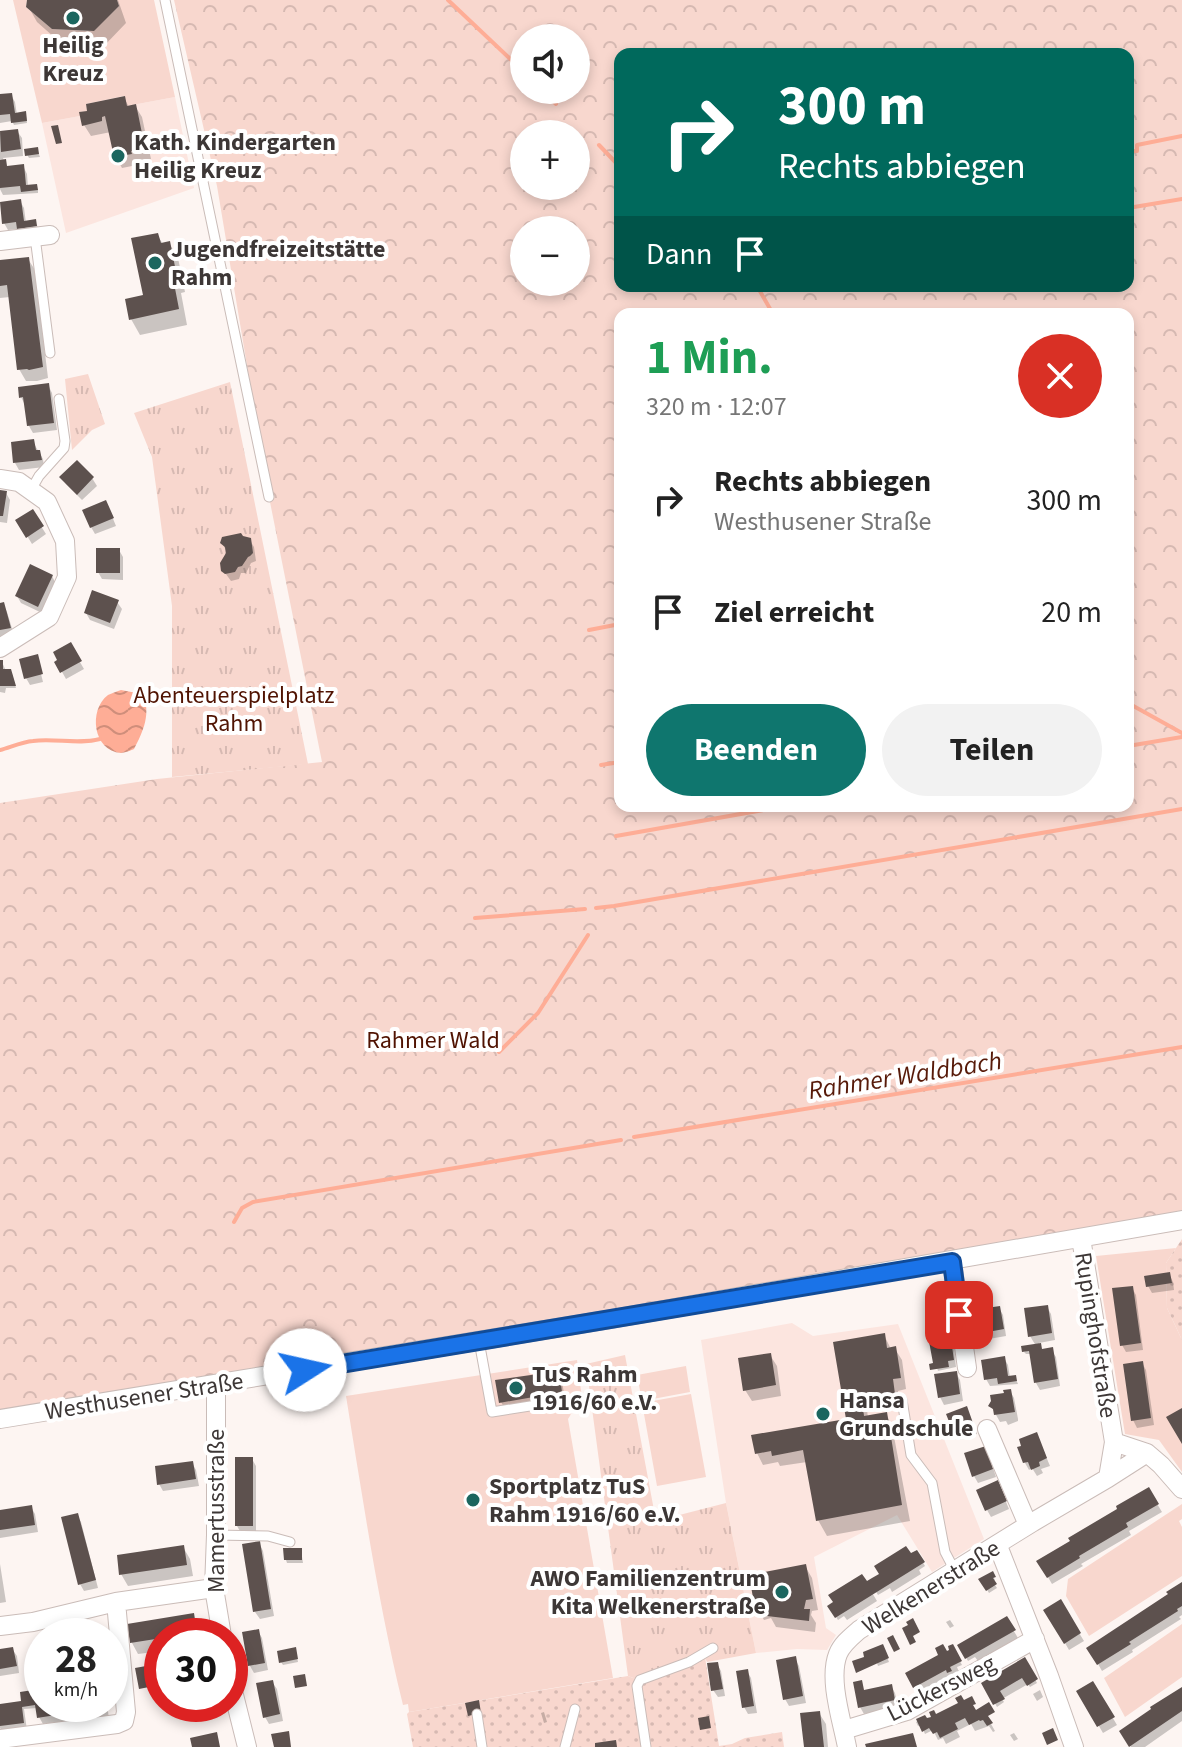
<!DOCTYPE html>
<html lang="de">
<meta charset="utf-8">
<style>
body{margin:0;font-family:"Source Sans 3",sans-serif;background:#f2f2f2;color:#222;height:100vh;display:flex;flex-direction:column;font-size:30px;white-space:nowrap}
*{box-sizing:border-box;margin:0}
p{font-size:26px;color:#767676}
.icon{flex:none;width:44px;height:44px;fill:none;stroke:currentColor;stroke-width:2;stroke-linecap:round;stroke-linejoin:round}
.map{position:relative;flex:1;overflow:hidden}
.drawer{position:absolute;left:614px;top:308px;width:520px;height:504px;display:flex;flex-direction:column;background:#fff;border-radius:16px;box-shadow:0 4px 12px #0003}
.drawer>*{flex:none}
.banner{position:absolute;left:614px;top:48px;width:520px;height:244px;border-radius:16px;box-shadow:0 4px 12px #0003;background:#00695c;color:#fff;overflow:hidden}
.buttons{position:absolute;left:510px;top:24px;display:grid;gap:16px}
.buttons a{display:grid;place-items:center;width:80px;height:80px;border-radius:50%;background:#fff;box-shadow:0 4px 12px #0003;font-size:40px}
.speed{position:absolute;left:24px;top:1618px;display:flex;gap:16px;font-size:40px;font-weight:700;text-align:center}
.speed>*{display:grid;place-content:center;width:104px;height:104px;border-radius:50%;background:#fff;box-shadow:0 4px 12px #0003;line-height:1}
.speed small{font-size:20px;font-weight:400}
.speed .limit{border:12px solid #d22;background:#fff;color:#111}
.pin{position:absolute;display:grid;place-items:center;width:68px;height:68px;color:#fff;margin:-34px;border-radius:16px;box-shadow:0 4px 12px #0006}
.me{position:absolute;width:88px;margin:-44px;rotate:80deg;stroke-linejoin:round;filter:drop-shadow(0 0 6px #0008)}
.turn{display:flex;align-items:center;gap:28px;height:168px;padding:0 32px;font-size:36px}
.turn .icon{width:104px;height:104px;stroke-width:2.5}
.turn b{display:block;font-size:56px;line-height:68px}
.then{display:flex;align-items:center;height:76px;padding:0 32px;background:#0003;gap:16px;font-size:30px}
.round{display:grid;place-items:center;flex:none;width:84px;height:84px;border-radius:42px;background:#f2f2f2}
.summary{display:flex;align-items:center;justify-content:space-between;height:136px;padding:0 32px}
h1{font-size:48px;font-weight:700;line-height:60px;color:#1e9e55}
.primary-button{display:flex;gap:16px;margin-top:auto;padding:16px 32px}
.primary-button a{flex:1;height:92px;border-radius:48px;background:#0f766e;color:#fff;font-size:32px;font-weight:700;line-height:92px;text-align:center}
.primary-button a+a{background:#f2f2f2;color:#222}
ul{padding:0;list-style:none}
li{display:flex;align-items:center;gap:24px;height:112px;padding:0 32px}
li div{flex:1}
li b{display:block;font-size:30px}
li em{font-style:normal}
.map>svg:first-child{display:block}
</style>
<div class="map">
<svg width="1182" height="1747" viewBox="0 0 1182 1747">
<defs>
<pattern id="forest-crowns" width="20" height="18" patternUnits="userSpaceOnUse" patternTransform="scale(2)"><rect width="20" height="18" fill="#f8d7ce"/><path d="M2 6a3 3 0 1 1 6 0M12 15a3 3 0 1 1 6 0" fill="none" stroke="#d6b9b2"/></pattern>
<pattern id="park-tufts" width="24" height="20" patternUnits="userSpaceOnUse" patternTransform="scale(2)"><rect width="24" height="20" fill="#f8d7ce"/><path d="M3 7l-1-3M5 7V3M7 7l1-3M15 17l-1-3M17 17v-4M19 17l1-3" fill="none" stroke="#d6b9b2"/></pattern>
<pattern id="garden-dots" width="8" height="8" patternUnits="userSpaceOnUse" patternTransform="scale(2)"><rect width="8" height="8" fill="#f8d7ce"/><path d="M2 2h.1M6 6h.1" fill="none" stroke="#d6b9b2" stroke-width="1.8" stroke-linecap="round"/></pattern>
<pattern id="water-waves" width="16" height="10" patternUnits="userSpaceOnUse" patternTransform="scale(2)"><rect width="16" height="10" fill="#fead96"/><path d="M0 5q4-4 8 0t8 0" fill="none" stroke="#cf8e7b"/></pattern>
</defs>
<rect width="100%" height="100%" fill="#fdf5f2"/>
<!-- built -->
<path fill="#fce5df" d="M 125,96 L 127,106 L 175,97 L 194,188 L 66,233 L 42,123 L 80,116 L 86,104 Z
M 792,1323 L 813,1336 L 898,1324 L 984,1539 L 932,1572 L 897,1515 L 814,1557 L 826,1628 L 836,1635 L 827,1650 L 797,1649 L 756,1653 L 726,1503 L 701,1340 Z"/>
<!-- grass -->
<path fill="#f8d7ce" d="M 13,0 L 27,0 L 26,7 L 52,29 L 93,31 L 119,6 L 117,0 L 154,0 L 175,97 L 127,106 L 124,96 L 86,104 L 87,111 L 80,112 L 80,116 L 42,123 Z
M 1176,1248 L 1166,1263 L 1167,1308 L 1182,1340 L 1182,1472 L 1159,1440 L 1125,1434 L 1096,1256 Z
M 577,1360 L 582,1398 L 570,1399 C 574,1406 573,1412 568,1419 L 613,1678 L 409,1712 L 408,1704 L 403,1705 C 378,1603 363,1500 346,1396 Z
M 686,1366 L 690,1392 L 642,1401 L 637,1375 Z
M 691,1394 L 706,1477 L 657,1486 L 642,1403 Z
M 1182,1504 L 1182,1519 L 1179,1521 L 1182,1527 L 1182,1576 L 1089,1636 L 1066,1596 L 1068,1579 Z
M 1182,1624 L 1182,1677 L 1125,1717 L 1104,1678 Z"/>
<!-- forest -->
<path fill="url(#forest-crowns)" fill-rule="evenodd" d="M 174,0 L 1182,0 L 1182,1217 L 0,1410 L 0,803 L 157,779 L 322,762 L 269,497 L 217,186 ZM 524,38 L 576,38 L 576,90 L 524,90 ZM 620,54 L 1128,54 L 1128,286 L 620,286 ZM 524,134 L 576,134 L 576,186 L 524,186 ZM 524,230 L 576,230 L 576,282 L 524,282 ZM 620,314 L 1128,314 L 1128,806 L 620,806 Z"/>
<!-- park -->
<path fill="url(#park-tufts)" d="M 88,374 L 105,424 L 92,430 L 72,450 L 65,379 Z
M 230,382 L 308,764 L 172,777 L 172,606 L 152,457 L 134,413 Z
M 625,1355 L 656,1521 L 726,1503 L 756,1653 L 707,1662 L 705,1658 L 644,1682 L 628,1676 L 586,1364 Z"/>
<!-- garden -->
<path fill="url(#garden-dots)" d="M 1182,1239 L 1182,1340 L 1167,1308 L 1166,1263 Z
M 705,1657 L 719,1746 L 732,1744 L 745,1738 L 782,1732 L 784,1747 L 413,1747 L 407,1714 L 409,1712 L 628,1676 L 644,1682 Z"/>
<!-- water -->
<path fill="url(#water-waves)" d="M 121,690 L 142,694 C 152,712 143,732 134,749 C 132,750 124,753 121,753 C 93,751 88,710 108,695 C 112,693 116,692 121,690 Z"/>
<!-- shadow -->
<path fill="#0003" d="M 29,0 L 118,0 L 126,23 L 103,47 L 63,45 L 37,22 L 28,6 Z
M 11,95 L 15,102 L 17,115 L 26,116 L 27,123 L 14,125 L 12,121 L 0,123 L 0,96 Z
M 124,98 L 129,107 L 135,106 L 142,117 L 151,159 L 136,162 L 137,165 L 122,168 L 116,157 L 111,132 L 91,136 L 84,125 Z
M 17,131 L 22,138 L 23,156 L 3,158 L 7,168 L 23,166 L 27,174 L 28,187 L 38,189 L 38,193 L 3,195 L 0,189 L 0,133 Z
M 37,149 L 40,157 L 29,158 L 25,151 Z
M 20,201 L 24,208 L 26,223 L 35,222 L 39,229 L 23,235 L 19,229 L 8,230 L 4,223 Z
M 157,235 L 163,244 L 169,243 L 178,258 L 185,292 L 181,293 L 187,325 L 140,335 L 131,319 L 145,297 Z
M 28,259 L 35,270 L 48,378 L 37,381 L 26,381 L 19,369 L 10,297 L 0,298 L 0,262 Z
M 48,385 L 52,393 L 57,430 L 33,433 L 29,426 L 25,405 L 21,397 Z
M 33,442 L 43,459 L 44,467 L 19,470 L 15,463 Z
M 62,477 L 92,478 L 97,486 L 82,500 L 66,484 Z
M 0,492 L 6,493 L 10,500 L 7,523 L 0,522 Z
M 109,509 L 116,526 L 95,534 L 91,527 Z
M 32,512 L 46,534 L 32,544 L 18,521 Z
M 249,539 L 254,547 L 256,561 L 251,563 L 246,573 L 241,573 L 239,579 L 231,581 L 223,570 L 228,554 L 222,543 Z
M 119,550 L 123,557 L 123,580 L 102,579 L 98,572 Z
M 52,576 L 56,584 L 42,613 L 21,603 L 17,596 Z
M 117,602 L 122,609 L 114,629 L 90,620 L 86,613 Z
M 3,604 L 7,612 L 14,635 L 0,638 L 0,605 Z
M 70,645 L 84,669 L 66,679 L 57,663 L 60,661 Z
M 37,656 L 40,662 L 38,662 L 43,682 L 30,685 L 26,678 Z
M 0,662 L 2,662 L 6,671 L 12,674 L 16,688 L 6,688 L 5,693 L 0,692 Z
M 1169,1274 L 1173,1282 L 1174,1290 L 1152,1293 L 1148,1286 Z
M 1132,1288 L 1136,1295 L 1143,1350 L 1126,1352 L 1122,1345 Z
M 1047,1307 L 1051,1314 L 1055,1340 L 1039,1343 L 1042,1351 L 1051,1350 L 1056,1357 L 1060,1386 L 1040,1390 L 1036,1383 L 1031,1354 L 1026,1354 L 1024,1352 L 1036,1346 L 1030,1336 Z
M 999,1308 L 1003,1315 L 1006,1336 L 983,1340 L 978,1333 Z
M 884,1335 L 891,1349 L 895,1349 L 902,1360 L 906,1389 L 898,1391 L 900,1405 L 867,1411 L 868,1417 L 886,1414 L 892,1426 L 910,1521 L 827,1536 L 818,1520 L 807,1462 L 780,1466 L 778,1462 L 763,1465 L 757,1453 L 848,1421 Z
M 948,1335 L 953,1342 L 956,1367 L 933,1372 L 938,1371 L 936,1364 Z
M 770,1355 L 777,1366 L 781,1396 L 752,1401 L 745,1390 Z
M 1004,1358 L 1008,1365 L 1010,1378 L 1015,1377 L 1018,1384 L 990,1386 L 986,1379 Z
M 1142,1363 L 1146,1370 L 1154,1425 L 1137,1428 L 1133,1420 Z
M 956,1373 L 960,1380 L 963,1401 L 944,1405 L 940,1397 Z
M 558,1374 L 562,1381 L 565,1400 L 505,1409 L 501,1402 Z
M 1010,1391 L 1014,1398 L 1018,1419 L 1018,1421 L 1008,1425 L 1006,1421 L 1000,1422 L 991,1406 Z
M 970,1416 L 977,1434 L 960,1440 L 956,1433 Z
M 1040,1442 L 1050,1466 L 1041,1469 L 1043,1473 L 1037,1476 L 1032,1468 L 1029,1470 L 1025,1463 Z
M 989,1456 L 996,1477 L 978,1483 L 974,1476 Z
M 252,1459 L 256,1466 L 256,1533 L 241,1533 L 237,1526 Z
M 192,1463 L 196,1470 L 199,1486 L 163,1491 L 159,1484 Z
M 1148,1489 L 1162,1512 L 1129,1531 L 1131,1535 L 1081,1564 L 1083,1566 L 1052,1584 L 1039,1562 Z
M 1001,1490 L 1009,1509 L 991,1517 L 987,1510 Z
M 31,1507 L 35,1514 L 38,1532 L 0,1538 L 0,1512 Z
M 77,1515 L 81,1522 L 98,1588 L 84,1591 L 80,1584 Z
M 259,1543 L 263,1551 L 274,1616 L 260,1619 L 255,1612 Z
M 183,1547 L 190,1559 L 193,1576 L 128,1586 L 121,1574 Z
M 301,1550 L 303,1563 L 287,1563 L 286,1560 Z
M 917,1552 L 925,1566 L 919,1570 L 921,1574 L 892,1592 L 890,1588 L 878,1595 L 870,1582 Z
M 0,1564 L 6,1602 L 0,1603 Z
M 805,1566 L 812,1578 L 818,1610 L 812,1611 L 811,1615 L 816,1623 L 815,1632 L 776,1627 L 771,1618 L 764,1620 L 757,1608 Z
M 992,1574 L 995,1580 L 993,1582 L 997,1588 L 989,1593 L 981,1580 Z
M 862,1576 L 877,1601 L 847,1620 L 844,1616 L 838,1620 L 831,1609 Z
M 1182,1585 L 1182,1615 L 1179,1617 L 1181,1619 L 1132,1650 L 1133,1652 L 1102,1671 L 1089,1648 Z
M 1060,1602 L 1084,1641 L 1069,1650 L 1046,1610 Z
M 193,1616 L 200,1627 L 201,1636 L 162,1636 L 162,1651 L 138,1654 L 132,1643 L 129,1625 Z
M 1006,1618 L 1018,1638 L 978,1661 L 975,1657 L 968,1661 L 960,1646 Z
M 950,1620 L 954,1626 L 950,1628 L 946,1622 Z
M 258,1631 L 262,1638 L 268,1670 L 254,1673 L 250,1666 Z
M 952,1646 L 962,1665 L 957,1667 L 959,1672 L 919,1694 L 908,1674 L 950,1661 Z
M 12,1649 L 17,1656 L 19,1673 L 0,1676 L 0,1651 Z
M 884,1649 L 889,1662 L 878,1666 L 877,1663 Z
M 296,1652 L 298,1662 L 283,1665 L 281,1662 Z
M 795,1659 L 799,1666 L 806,1703 L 789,1706 L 785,1699 Z
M 1025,1660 L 1037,1683 L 1030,1687 L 1028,1684 L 1002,1699 L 1004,1702 L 997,1707 L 984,1684 Z
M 717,1664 L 721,1671 L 725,1696 L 718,1697 L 713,1690 Z
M 747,1671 L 751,1678 L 757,1713 L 748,1714 L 744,1707 Z
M 110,1682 L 115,1699 L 110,1700 Z
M 272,1682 L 277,1689 L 283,1721 L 269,1724 L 265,1717 Z
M 1092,1683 L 1117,1725 L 1103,1733 L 1079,1692 Z
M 891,1686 L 895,1693 L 898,1707 L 864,1714 L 860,1707 L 864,1692 Z
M 1182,1689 L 1182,1721 L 1145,1747 L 1131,1747 L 1121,1731 Z
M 1040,1690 L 1043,1697 L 1037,1701 L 1033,1694 Z
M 32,1692 L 33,1695 L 42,1696 L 42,1704 L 63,1704 L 65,1721 L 43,1724 L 39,1717 L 37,1708 L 24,1709 L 27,1730 L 3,1733 L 0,1728 L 0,1706 L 23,1702 Z
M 81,1704 L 107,1704 L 109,1719 L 87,1721 L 83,1714 Z
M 186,1704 L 213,1704 L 214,1706 L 190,1712 Z
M 982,1708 L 995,1731 L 993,1732 L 989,1726 L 975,1731 L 971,1724 L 957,1731 L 960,1737 L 946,1744 L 943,1738 L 938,1740 L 933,1730 L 925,1734 L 921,1725 L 918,1726 L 916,1722 L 924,1717 L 926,1721 L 936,1716 L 975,1712 Z
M 544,1712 L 547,1722 L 544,1723 L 541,1713 Z
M 819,1713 L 826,1724 L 828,1747 L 806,1747 Z
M 1014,1733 L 1018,1739 L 1014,1741 L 1010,1735 Z"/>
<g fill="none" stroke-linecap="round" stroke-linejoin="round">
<!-- stream -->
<path stroke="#fead96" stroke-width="4" d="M 448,0 L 524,72
M 541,90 L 556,104
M 599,145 L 620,167
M 1128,151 L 1137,151 L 1137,145 L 1182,136
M 1128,208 L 1182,199
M 757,286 L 773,314
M 589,630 L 620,624
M 1128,703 L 1182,733
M 1128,746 L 1182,737
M 0,750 C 11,747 22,742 33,741 C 55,738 79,745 100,739
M 601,765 L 620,762
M 616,836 L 786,806
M 596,908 L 614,906 L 1182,809
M 475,918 L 585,909
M 499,1052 L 538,1013 L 588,935
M 634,1137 L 1182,1047
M 234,1222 L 242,1208 L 253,1202 L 621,1140"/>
</g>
<!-- building -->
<path fill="#5d514e" d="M 27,0 L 117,0 L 119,6 L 94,31 L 52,29 L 26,7 Z
M 12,93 L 15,113 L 26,111 L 27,121 L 11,123 L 10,114 L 0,115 L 0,94 Z
M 125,96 L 127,106 L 136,104 L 145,148 L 131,151 L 132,154 L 114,157 L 105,116 L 102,117 L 102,121 L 82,126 L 79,112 L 87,111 L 86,104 Z
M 58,125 L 62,143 L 56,144 L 51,126 Z
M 18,129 L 21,149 L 1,152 L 0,131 Z
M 38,147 L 39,154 L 25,156 L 24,149 Z
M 6,159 L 7,166 L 24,164 L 26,185 L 37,184 L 38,190 L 21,192 L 20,186 L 0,188 L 0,160 Z
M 21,199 L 24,221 L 36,219 L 37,226 L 17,229 L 16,222 L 2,224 L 0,202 Z
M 158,233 L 161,243 L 170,241 L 177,277 L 173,278 L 179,309 L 129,320 L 125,299 L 143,295 L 131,238 Z
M 29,257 L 43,367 L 29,370 L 27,369 L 17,370 L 7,285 L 0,286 L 0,260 Z
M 49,383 L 54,423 L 27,426 L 23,397 L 19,398 L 18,387 Z
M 34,439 L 36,450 L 40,450 L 42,460 L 13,463 L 11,442 Z
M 77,460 L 94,477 L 77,495 L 59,477 Z
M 0,490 L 7,491 L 3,516 L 0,516 Z
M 106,500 L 114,518 L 90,528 L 82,510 Z
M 33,509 L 44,526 L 26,538 L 15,520 Z
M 241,533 L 243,536 L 251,538 L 253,553 L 250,556 L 248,557 L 242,566 L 238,567 L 235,572 L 225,574 L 221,571 L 220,563 L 226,553 L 225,547 L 220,543 L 222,537 Z
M 96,548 L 120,548 L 120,573 L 96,573 Z
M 30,564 L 53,575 L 38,607 L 15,596 Z
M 92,590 L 119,600 L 110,623 L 84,613 Z
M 4,602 L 11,628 L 0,630 L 0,603 Z
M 71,642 L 82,661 L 60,673 L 54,662 L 57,660 L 53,652 Z
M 38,654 L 43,674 L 24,679 L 19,659 Z
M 0,660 L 3,660 L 3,669 L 11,669 L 16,686 L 0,686 Z
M 1170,1272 L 1172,1283 L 1146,1287 L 1144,1276 Z
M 1133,1286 L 1141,1343 L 1120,1346 L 1112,1288 Z
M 1048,1305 L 1052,1333 L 1028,1337 L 1024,1308 Z
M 1000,1306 L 1004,1329 L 977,1334 L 973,1310 Z
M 885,1333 L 887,1348 L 896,1346 L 901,1378 L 893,1379 L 895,1394 L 862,1399 L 864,1416 L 887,1412 L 902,1505 L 816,1521 L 803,1450 L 772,1456 L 771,1451 L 755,1454 L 751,1435 L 846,1419 L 833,1342 Z
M 950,1333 L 954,1360 L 948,1361 L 949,1367 L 930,1370 L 929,1364 L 933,1363 L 928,1336 Z
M 1041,1343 L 1042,1349 L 1053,1347 L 1058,1379 L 1034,1383 L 1029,1351 L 1022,1352 L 1021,1346 Z
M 771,1353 L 776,1385 L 743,1391 L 738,1358 Z
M 1005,1356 L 1008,1376 L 1016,1375 L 1017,1381 L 998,1384 L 997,1378 L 984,1380 L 981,1360 Z
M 1143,1361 L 1151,1418 L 1131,1421 L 1123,1364 Z
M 559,1371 L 562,1392 L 499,1403 L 495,1380 Z
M 957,1371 L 960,1394 L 938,1398 L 934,1374 Z
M 1011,1389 L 1015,1412 L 994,1415 L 993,1409 L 988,1406 L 991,1401 L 990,1395 L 1004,1393 L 1003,1390 Z
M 967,1406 L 974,1426 L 954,1434 L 946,1414 Z
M 1182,1408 L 1182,1444 L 1166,1417 Z
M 1037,1432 L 1047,1458 L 1039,1462 L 1040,1466 L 1031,1470 L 1028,1462 L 1023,1463 L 1017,1447 L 1021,1446 L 1019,1439 Z
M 986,1446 L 993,1469 L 972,1477 L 964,1453 Z
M 235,1457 L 253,1457 L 253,1526 L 235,1526 Z
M 193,1461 L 196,1479 L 157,1485 L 155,1466 Z
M 998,1480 L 1007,1501 L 985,1511 L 976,1490 Z
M 1149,1487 L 1159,1504 L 1126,1523 L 1128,1527 L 1079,1556 L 1080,1558 L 1047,1578 L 1036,1561 L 1070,1541 L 1068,1538 L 1117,1509 L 1116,1506 Z
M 32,1505 L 35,1525 L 0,1530 L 0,1510 Z
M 78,1513 L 96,1580 L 78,1585 L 61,1517 Z
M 260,1541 L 271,1609 L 253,1612 L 242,1544 Z
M 184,1545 L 187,1565 L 119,1575 L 117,1555 Z
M 906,1546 L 911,1553 L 917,1550 L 925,1562 L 835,1618 L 827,1606 L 833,1602 L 828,1595 L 862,1574 L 867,1581 L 872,1578 L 879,1574 L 874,1566 Z
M 283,1548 L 302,1548 L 302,1560 L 284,1560 Z
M 806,1564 L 813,1599 L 806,1600 L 804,1609 L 810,1609 L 809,1621 L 767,1616 L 768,1606 L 755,1609 L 749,1575 Z
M 993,1571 L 996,1577 L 993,1578 L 997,1584 L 986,1591 L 978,1579 Z
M 1182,1582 L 1182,1606 L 1177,1609 L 1178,1611 L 1129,1642 L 1131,1644 L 1097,1665 L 1086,1648 L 1168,1594 L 1166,1592 Z
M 1061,1599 L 1081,1633 L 1064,1644 L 1043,1610 Z
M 194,1613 L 197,1633 L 162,1636 L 162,1638 L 130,1643 L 127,1624 Z
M 1007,1616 L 1016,1630 L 965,1659 L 957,1645 Z
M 913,1618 L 920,1632 L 913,1636 L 916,1642 L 910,1645 L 902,1628 L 908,1625 L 906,1622 Z
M 259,1629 L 265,1663 L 248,1666 L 242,1632 Z
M 893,1635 L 900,1649 L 894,1652 L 887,1638 Z
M 42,1642 L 42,1662 L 34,1664 L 31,1644 Z
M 883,1644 L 889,1658 L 856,1673 L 852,1661 L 864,1657 L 863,1652 Z
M 943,1644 L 947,1651 L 949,1650 L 948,1646 L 953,1644 L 962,1661 L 950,1667 L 952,1671 L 947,1673 L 946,1670 L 913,1688 L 905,1673 L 938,1655 L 935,1648 Z
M 13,1647 L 17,1666 L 0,1669 L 0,1649 Z
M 296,1647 L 298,1659 L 279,1663 L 277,1651 Z
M 796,1656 L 803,1696 L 783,1700 L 776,1660 Z
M 1025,1657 L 1038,1679 L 1027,1686 L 1022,1678 L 1000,1691 L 1005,1699 L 993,1705 L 981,1683 Z
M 718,1662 L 723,1689 L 711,1691 L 707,1663 Z
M 146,1666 L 149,1687 L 139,1689 L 135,1668 Z
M 748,1669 L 754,1706 L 742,1708 L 736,1671 Z
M 305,1674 L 307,1686 L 295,1688 L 293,1676 Z
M 273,1680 L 280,1714 L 263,1718 L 256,1683 Z
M 862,1680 L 864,1690 L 892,1684 L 895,1700 L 858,1708 L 853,1682 Z
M 1093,1681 L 1115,1717 L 1097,1727 L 1076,1691 Z
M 1182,1687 L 1182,1711 L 1129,1747 L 1119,1731 L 1151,1709 L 1150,1707 Z
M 33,1690 L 33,1695 L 42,1694 L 42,1704 L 61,1704 L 62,1714 L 37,1718 L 35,1705 L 22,1707 L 24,1723 L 0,1726 L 0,1704 L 21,1701 L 20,1692 Z
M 961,1695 L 964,1700 L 972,1696 L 976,1704 L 973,1705 L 976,1710 L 989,1702 L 995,1712 L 988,1716 L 993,1723 L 987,1726 L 983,1720 L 980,1721 L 979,1720 L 969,1725 L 965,1718 L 955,1723 L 958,1729 L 940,1738 L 937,1732 L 933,1734 L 929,1728 L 922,1732 L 916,1719 L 925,1715 L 927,1718 L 931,1717 L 929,1712 L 934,1710 L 936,1714 L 958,1703 L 955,1698 Z
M 479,1700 L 481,1713 L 468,1716 L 465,1703 Z
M 79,1704 L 105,1704 L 106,1712 L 81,1715 Z
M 820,1711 L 824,1747 L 804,1747 L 800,1713 Z
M 709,1716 L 711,1728 L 700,1730 L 698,1718 Z
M 1053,1728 L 1058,1740 L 1047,1745 L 1042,1733 Z
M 289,1731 L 291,1747 L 274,1747 L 271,1734 Z
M 217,1732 L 220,1747 L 192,1747 L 190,1738 Z
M 913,1733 L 917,1747 L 866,1747 L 865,1744 Z
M 616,1740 L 617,1747 L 595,1747 L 595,1743 Z"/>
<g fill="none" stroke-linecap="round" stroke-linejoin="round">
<!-- service casing -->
<g stroke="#cabcb8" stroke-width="11">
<path id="service" d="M 165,0 L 269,497
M 35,237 L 50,353
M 31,490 L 39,476 L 64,448 L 65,441 L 59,399
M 479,1341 L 492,1412 L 549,1403
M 865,1407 L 902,1400 L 911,1455 L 932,1483 L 945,1552 L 955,1571
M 216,1535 L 268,1536 L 290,1542
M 477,1714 L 482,1747
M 565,1747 L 575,1709
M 646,1747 L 637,1686 L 640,1680 L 689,1662 L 713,1648"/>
</g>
<!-- minor casing -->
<g stroke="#cabcb8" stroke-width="20">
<path id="minor" d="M 0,241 L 50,235
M 0,479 L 19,482 L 47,502 L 65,541 L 67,577 L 49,617 L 0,648
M 952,1262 L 967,1368
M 216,1385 L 216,1535 L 214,1588 L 222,1636
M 0,1419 L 611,1319 L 1182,1220
M 987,1429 L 1028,1525
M 1114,1442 L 1147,1453 L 1161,1465 L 1182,1489
M 1108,1478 L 1147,1453
M 998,1546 L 1049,1676 L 1074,1747
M 0,1626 L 33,1622 L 116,1602 L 214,1588
M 230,1679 L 247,1747
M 844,1730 L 907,1711 L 1035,1639
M 0,1739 L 117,1724 L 124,1721 L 126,1712 L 116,1602
M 847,1747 C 842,1721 828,1679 838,1654 C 842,1644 851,1637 859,1630 L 1033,1522 L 1108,1478 L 1114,1442 L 1081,1238"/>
</g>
<!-- service -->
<use href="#service" stroke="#fff" stroke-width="9"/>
<!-- minor -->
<use href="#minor" stroke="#fff" stroke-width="18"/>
</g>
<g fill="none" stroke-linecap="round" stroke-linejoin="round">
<!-- route casing -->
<g stroke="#114b97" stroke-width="20">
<path id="route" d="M 305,1370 L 952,1262 L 959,1315"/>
</g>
<!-- route -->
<use href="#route" stroke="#1a73e8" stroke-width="14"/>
</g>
<!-- markers -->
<g fill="#1b665f" stroke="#fff" stroke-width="3">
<circle cx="73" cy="18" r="8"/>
<circle cx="118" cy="156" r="8"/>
<circle cx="155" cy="263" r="8"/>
<circle cx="516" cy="1388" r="8"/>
<circle cx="823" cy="1414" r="8"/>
<circle cx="473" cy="1500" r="8"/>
<circle cx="782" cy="1592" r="8"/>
</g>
<g text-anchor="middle" stroke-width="8" stroke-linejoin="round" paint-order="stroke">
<!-- poi labels -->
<g font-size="24" font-weight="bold" fill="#3d3736" stroke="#fff" text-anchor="start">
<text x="73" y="53" text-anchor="middle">Heilig<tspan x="73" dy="28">Kreuz</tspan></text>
<text x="134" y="150">Kath. Kindergarten<tspan x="134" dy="28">Heilig Kreuz</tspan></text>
<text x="171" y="257">Jugendfreizeitstätte<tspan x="171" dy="28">Rahm</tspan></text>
<text x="532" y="1382">TuS Rahm<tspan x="532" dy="28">1916/60 e.V.</tspan></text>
<text x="839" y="1408">Hansa<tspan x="839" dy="28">Grundschule</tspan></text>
<text x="489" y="1494">Sportplatz TuS<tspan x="489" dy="28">Rahm 1916/60 e.V.</tspan></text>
<text x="766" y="1586" text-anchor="end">AWO Familienzentrum<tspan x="766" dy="28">Kita Welkenerstraße</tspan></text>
</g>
<!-- park labels -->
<g font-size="24" fill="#501302" stroke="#fff">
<text x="234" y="703">Abenteuerspielplatz<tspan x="234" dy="28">Rahm</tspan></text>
<text x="433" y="1048">Rahmer Wald</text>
</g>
<!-- street labels -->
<g font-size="24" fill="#3d3736" stroke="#fff">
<text transform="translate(1096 1335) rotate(81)" y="8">Rupinghofstraße</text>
<text transform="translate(144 1396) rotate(-9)" y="8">Westhusener Straße</text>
<text transform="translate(216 1511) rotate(-90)" y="8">Mamertusstraße</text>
<text transform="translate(931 1587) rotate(-32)" y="8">Welkenerstraße</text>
<text transform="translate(941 1688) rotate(-27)" y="8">Lückersweg</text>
</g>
<!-- water labels -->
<g font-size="26" font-style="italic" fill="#571a09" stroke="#fff">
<text transform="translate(905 1075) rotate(-9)" y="9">Rahmer Waldbach</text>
</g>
</g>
</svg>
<div class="buttons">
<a><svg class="icon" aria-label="sound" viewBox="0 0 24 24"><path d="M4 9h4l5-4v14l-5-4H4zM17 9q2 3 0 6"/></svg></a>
<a>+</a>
<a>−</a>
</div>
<div class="speed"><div>28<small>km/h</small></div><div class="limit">30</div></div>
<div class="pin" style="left:959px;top:1315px;background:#d93025"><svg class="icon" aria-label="arrive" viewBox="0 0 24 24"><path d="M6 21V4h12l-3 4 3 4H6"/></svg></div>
<svg class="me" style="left:305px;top:1370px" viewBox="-20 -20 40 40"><circle r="19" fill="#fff"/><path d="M0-13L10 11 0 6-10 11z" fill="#1a73e8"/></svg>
<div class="banner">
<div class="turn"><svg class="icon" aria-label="right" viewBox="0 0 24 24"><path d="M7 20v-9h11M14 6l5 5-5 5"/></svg><div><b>300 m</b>Rechts abbiegen</div></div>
<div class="then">Dann<svg class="icon" aria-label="arrive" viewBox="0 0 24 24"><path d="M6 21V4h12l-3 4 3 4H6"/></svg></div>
</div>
<section class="drawer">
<div class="summary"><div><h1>1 Min.</h1><p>320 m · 12:07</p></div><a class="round" style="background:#d93025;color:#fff"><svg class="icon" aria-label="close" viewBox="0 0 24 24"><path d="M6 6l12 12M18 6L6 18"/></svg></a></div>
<ul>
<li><svg class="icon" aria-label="right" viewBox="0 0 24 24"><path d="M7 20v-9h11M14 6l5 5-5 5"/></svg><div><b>Rechts abbiegen</b><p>Westhusener Straße</p></div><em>300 m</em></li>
<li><svg class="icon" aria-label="arrive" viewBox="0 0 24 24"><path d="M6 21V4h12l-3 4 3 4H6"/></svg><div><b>Ziel erreicht</b></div><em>20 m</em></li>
</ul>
<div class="primary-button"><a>Beenden</a><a>Teilen</a></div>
</section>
</div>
